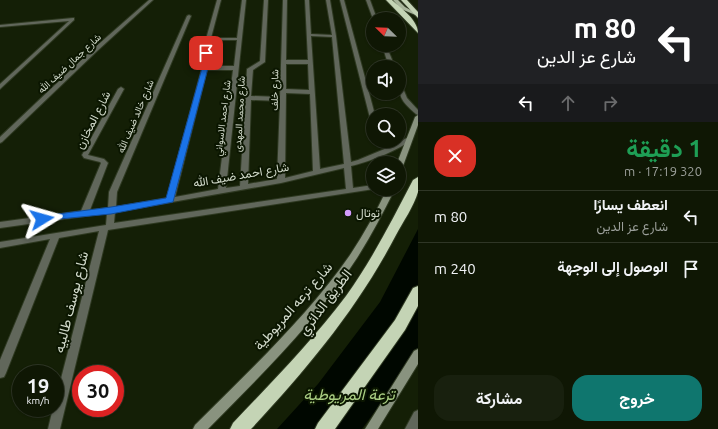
<!DOCTYPE html>
<html lang="ar">
<meta charset="utf-8">
<style>
body{margin:0;font-family:Ubuntu,Vazirmatn,sans-serif;background:#18200e;color:#f1f3f6;direction:rtl;height:100vh;display:flex;flex-direction:column;font-size:15px;white-space:nowrap}
*{box-sizing:border-box;margin:0}
p{font-size:13px;color:#9b9f9a}
.icon{flex:none;width:22px;height:22px;fill:none;stroke:currentColor;stroke-width:2;stroke-linecap:round;stroke-linejoin:round}
.map{position:relative;flex:1;overflow:hidden;direction:ltr}
.side{display:flex;flex-direction:column;background:#0f1704;width:300px}
.side>*{flex:none}
.banner{background:#202124;color:#fff;overflow:hidden}
.needle{width:26px;rotate:293deg}
.tools{position:absolute;left:366px;top:12px;display:grid;gap:8px}
.tools a{display:grid;place-items:center;width:40px;height:40px;border-radius:50%;background:#0f1704;box-shadow:0 1px 3px #0004,0 0 0 1px #2f3626;font-size:20px}
.speed{position:absolute;left:12px;top:365px;display:flex;gap:8px;font-size:20px;font-weight:700;text-align:center}
.speed>*{display:grid;place-content:center;width:52px;height:52px;border-radius:50%;background:#0f1704;box-shadow:0 1px 3px #0004,0 0 0 1px #2f3626;line-height:1}
.speed small{font-size:10px;font-weight:400}
.speed .limit{border:6px solid #d22;background:#fff;color:#111}
.pin{position:absolute;display:grid;place-items:center;width:34px;height:34px;color:#fff;margin:-17px;border-radius:8px;box-shadow:0 2px 6px #0006}
.me{position:absolute;width:44px;margin:-22px;rotate:82deg;stroke-linejoin:round;filter:drop-shadow(0 0 3px #0008)}
.turn{display:flex;align-items:center;gap:14px;height:84px;padding:0 16px;font-size:18px}
.turn .icon{width:52px;height:52px;stroke-width:2.5}
.turn b{display:block;font-size:28px;line-height:34px}
.lanes{display:flex;align-items:center;height:38px;padding:0 16px;background:#0003;justify-content:center;gap:20px;direction:ltr}
.lanes .off{opacity:.35}
.round{display:grid;place-items:center;flex:none;width:42px;height:42px;border-radius:16px;background:#18200e}
.head{display:flex;align-items:center;justify-content:space-between;height:68px;padding:0 16px}
h1{font-size:24px;font-weight:700;line-height:30px;color:#1e9e55}
.button{display:flex;gap:8px;margin-top:auto;padding:8px 16px}
.button a{flex:1;height:46px;border-radius:16px;background:#0f766e;color:#fff;font-size:16px;font-weight:700;line-height:46px;text-align:center}
.button a+a{background:#18200e;color:#f1f3f6}
ul{padding:0;list-style:none}
li{display:flex;align-items:center;gap:12px;height:52px;padding:0 16px;border-top:1px solid #2f3626}
li div{flex:1}
li b{display:block;font-size:15px}
li em{font-style:normal}
main{display:flex;flex:1;min-height:0}
.map>svg:first-child{display:block}
</style>
<main>
<section class="side">
<div class="banner">
<div class="turn"><svg class="icon" aria-label="left" viewBox="0 0 24 24"><path d="M17 20v-9H6M10 6l-5 5 5 5"/></svg><div><b>80 m</b>شارع عز الدين</div></div>
<div class="lanes"><svg class="icon" aria-label="left" viewBox="0 0 24 24"><path d="M17 20v-9H6M10 6l-5 5 5 5"/></svg><svg class="icon off" aria-label="ahead" viewBox="0 0 24 24"><path d="M12 20V5M6 11l6-6 6 6"/></svg><svg class="icon off" aria-label="right" viewBox="0 0 24 24"><path d="M7 20v-9h11M14 6l5 5-5 5"/></svg></div>
</div>
<div class="head"><div><h1>1 دقيقة</h1><p>320 m · 17:19</p></div><a class="round" style="background:#d93025;color:#fff"><svg class="icon" aria-label="close" viewBox="0 0 24 24"><path d="M6 6l12 12M18 6L6 18"/></svg></a></div>
<ul>
<li><svg class="icon" aria-label="left" viewBox="0 0 24 24"><path d="M17 20v-9H6M10 6l-5 5 5 5"/></svg><div><b>انعطف يسارًا</b><p>شارع عز الدين</p></div><em>80 m</em></li>
<li><svg class="icon" aria-label="arrive" viewBox="0 0 24 24"><path d="M6 21V4h12l-3 4 3 4H6"/></svg><div><b>الوصول إلى الوجهة</b></div><em>240 m</em></li>
</ul>
<div class="button"><a>خروج</a><a>مشاركة</a></div>
</section>
<div class="map">
<svg width="418" height="429" viewBox="0 0 418 429">
<rect width="100%" height="100%" fill="#141f06"/>
<!-- water -->
<path fill="#000700" d="M 418,229 L 418,352 L 362,429 L 277,429 L 318,384 L 380,302 Z"/>
<g fill="none" stroke-linecap="round" stroke-linejoin="round">
<!-- minor casing -->
<g stroke="#2e3921" stroke-width="2">
<path id="minor" d="M 149,0 L 153,0 L 96,52 L 2,142 L 0,143 L 0,137 L 92,50 Z
M 217,0 L 221,0 L 211,38 L 237,38 L 242,0 L 246,0 L 226,188 L 240,186 L 247,69 L 260,61 L 264,0 L 268,0 L 265,62 L 253,70 L 251,96 L 280,97 L 283,0 L 287,0 L 286,60 L 308,60 L 305,0 L 309,0 L 311,34 L 332,35 L 326,0 L 330,0 L 336,36 L 351,162 L 358,160 L 387,148 L 380,141 L 387,141 L 392,145 L 407,138 L 409,137 L 412,139 C 400,150 368,162 351,166 L 353,188 L 373,185 L 373,189 L 374,189 L 108,230 L 60,429 L 48,429 L 53,408 L 55,408 L 55,402 L 99,231 L 59,238 L 6,373 L 4,377 L 0,378 L 0,360 L 50,239 L 0,248 L 0,242 L 106,225 L 107,213 L 0,228 L 0,222 L 81,211 L 101,163 L 100,162 L 84,158 L 82,155 L 118,89 L 121,87 L 124,89 L 88,155 L 104,159 L 108,163 L 90,210 L 108,208 L 109,192 L 187,16 L 189,15 L 191,16 L 117,192 L 116,207 L 167,198 L 202,68 L 206,39 ZM 311,36 L 332,37 L 344,164 L 320,169 ZM 210,40 L 237,40 L 234,66 L 208,66 ZM 286,64 L 308,64 L 309,90 L 286,89 ZM 207,70 L 233,70 L 218,189 L 175,197 ZM 286,93 L 310,94 L 313,171 L 285,178 ZM 251,100 L 280,101 L 277,179 L 248,184 ZM 344,168 L 346,189 L 114,223 L 115,212 L 281,183 Z
M 340,0 L 344,0 L 375,115 L 373,115 L 373,120 L 370,118 Z
M 366,0 L 370,0 L 377,19 L 373,19 Z
M 73,18 L 74,18 L 74,20 L 0,89 L 0,84 L 69,21 L 0,27 L 0,25 Z
M 382,45 L 386,45 L 395,67 L 389,67 Z
M 399,84 L 402,86 L 407,98 L 418,110 L 418,115 L 416,114 C 405,104 399,100 399,84 Z"/>
</g>
<!-- tertiary casing -->
<g stroke="#2e3921" stroke-width="2">
<path id="tertiary" d="M 418,410 L 418,429 L 405,429 L 414,412 Z"/>
</g>
<!-- secondary casing -->
<g stroke="#2e3921" stroke-width="2">
<path id="secondary" d="M 418,115 L 418,125 L 403,166 L 399,168 L 399,163 L 397,163 L 415,117 Z
M 387,189 L 395,189 C 383,213 371,236 357,258 C 316,322 260,376 208,429 L 193,429 L 195,425 C 249,371 306,318 350,255 C 364,234 376,212 387,189 Z
M 418,349 L 418,364 L 378,429 L 365,429 L 414,351 Z"/>
</g>
<!-- primary casing -->
<g stroke="#2e3921" stroke-width="2">
<path id="primary" d="M 393,0 L 398,0 L 405,7 L 418,14 L 418,16 L 401,9 Z"/>
</g>
<!-- motorway casing -->
<g stroke="#2e3921" stroke-width="2">
<path id="motorway" d="M 386,0 L 392,0 C 402,9 418,20 418,33 Z
M 401,0 L 407,0 L 418,12 L 418,18 Z
M 418,177 C 418,181 418,187 418,192 C 414,206 403,222 396,235 C 358,308 307,369 251,429 L 230,429 L 233,423 C 272,382 312,341 346,296 C 372,260 392,220 413,180 Z
M 418,286 L 418,306 L 405,330 L 335,429 L 315,429 L 318,423 L 395,320 L 413,288 Z"/>
</g>
<!-- minor -->
<use href="#minor" fill="#61675b" fill-rule="evenodd"/>
<!-- tertiary -->
<use href="#tertiary" fill="#61675b" fill-rule="evenodd"/>
<!-- secondary -->
<use href="#secondary" fill="#89937f" fill-rule="evenodd"/>
<!-- primary -->
<use href="#primary" fill="#a8b59b" fill-rule="evenodd"/>
<!-- motorway -->
<use href="#motorway" fill="#c4d4b5" fill-rule="evenodd"/>
</g>
<!-- route -->
<path fill="#1a73e8" stroke="#114b97" d="M 206,52 L 209,53 L 208,68 L 173,202 L 111,214 L 39,221 L 38,219 L 42,216 L 111,207 L 166,198 L 202,68 L 204,53 Z"/>
<!-- markers -->
<circle fill="#d39cfc" stroke="#0b1601" stroke-width="1.5" cx="348" cy="213" r="4"/>
<g text-anchor="middle" stroke-width="4" stroke-linejoin="round" paint-order="stroke">
<!-- far-street labels -->
<g font-size="10" fill="#d1d9ca" stroke="#0b1601">
<text transform="translate(69 63) rotate(-43)" y="4">شارع جمال ضيف الله</text>
<text transform="translate(274 90) rotate(-89)" y="4">شارع خلف</text>
<text transform="translate(239 114) rotate(-87)" y="4">شارع محمد المهدى</text>
<text transform="translate(135 116) rotate(-67)" y="4">شارع خالد ضيف الله</text>
<text transform="translate(222 118) rotate(-83)" y="4">شارع احمد الاسواني</text>
</g>
<!-- street labels -->
<g font-size="12" fill="#d1d9ca" stroke="#0b1601">
<text transform="translate(93 120) rotate(-63)" y="4">شارع المخازن</text>
<text transform="translate(241 175) rotate(-10)" y="4">شارع احمد ضيف الله</text>
</g>
<!-- poi labels -->
<g font-size="12" fill="#d1d9ca" stroke="#0b1601" text-anchor="start">
<text x="356" y="217">توتال</text>
</g>
<!-- near-street labels -->
<g font-size="14" fill="#d1d9ca" stroke="#0b1601">
<text transform="translate(71 302) rotate(-76)" y="5">شارع يوسف طالبيه</text>
<text transform="translate(325 302) rotate(-53)" y="5">الطريق الدائري</text>
<text transform="translate(293 306) rotate(-49)" y="5">شارع ترعه المريوطية</text>
</g>
<!-- near-water labels -->
<g font-size="16" font-style="italic" fill="#aace83" stroke="#0b1601">
<text x="349" y="400">ترعة المريوطية</text>
</g>
</g>
</svg>
<div class="tools">
<a><svg class="needle" viewBox="-14 -14 28 28"><path d="M0-13l5 13h-10z" fill="#e53935"/><path d="M0 13l5-13h-10z" fill="#9b9f9a"/></svg></a>
<a><svg class="icon" aria-label="sound" viewBox="0 0 24 24"><path d="M4 9h4l5-4v14l-5-4H4zM17 9q2 3 0 6"/></svg></a>
<a><svg class="icon" aria-label="search" viewBox="0 0 24 24"><circle cx="10" cy="10" r="6"/><path d="M15 15l6 6"/></svg></a>
<a><svg class="icon" aria-label="layers" viewBox="0 0 24 24"><path d="M12 4l9 5-9 5-9-5zM3 14l9 5 9-5"/></svg></a>
</div>
<div class="speed"><div>19<small>km/h</small></div><div class="limit">30</div></div>
<div class="pin" style="left:206px;top:53px;background:#d93025"><svg class="icon" aria-label="arrive" viewBox="0 0 24 24"><path d="M6 21V4h12l-3 4 3 4H6"/></svg></div>
<svg class="me" style="left:42px;top:219px" viewBox="-20 -20 40 40"><path d="M0-17L14 15 0 8-14 15z" fill="#1a73e8" stroke="#fff" stroke-width="4"/></svg>
</div>
</main>
